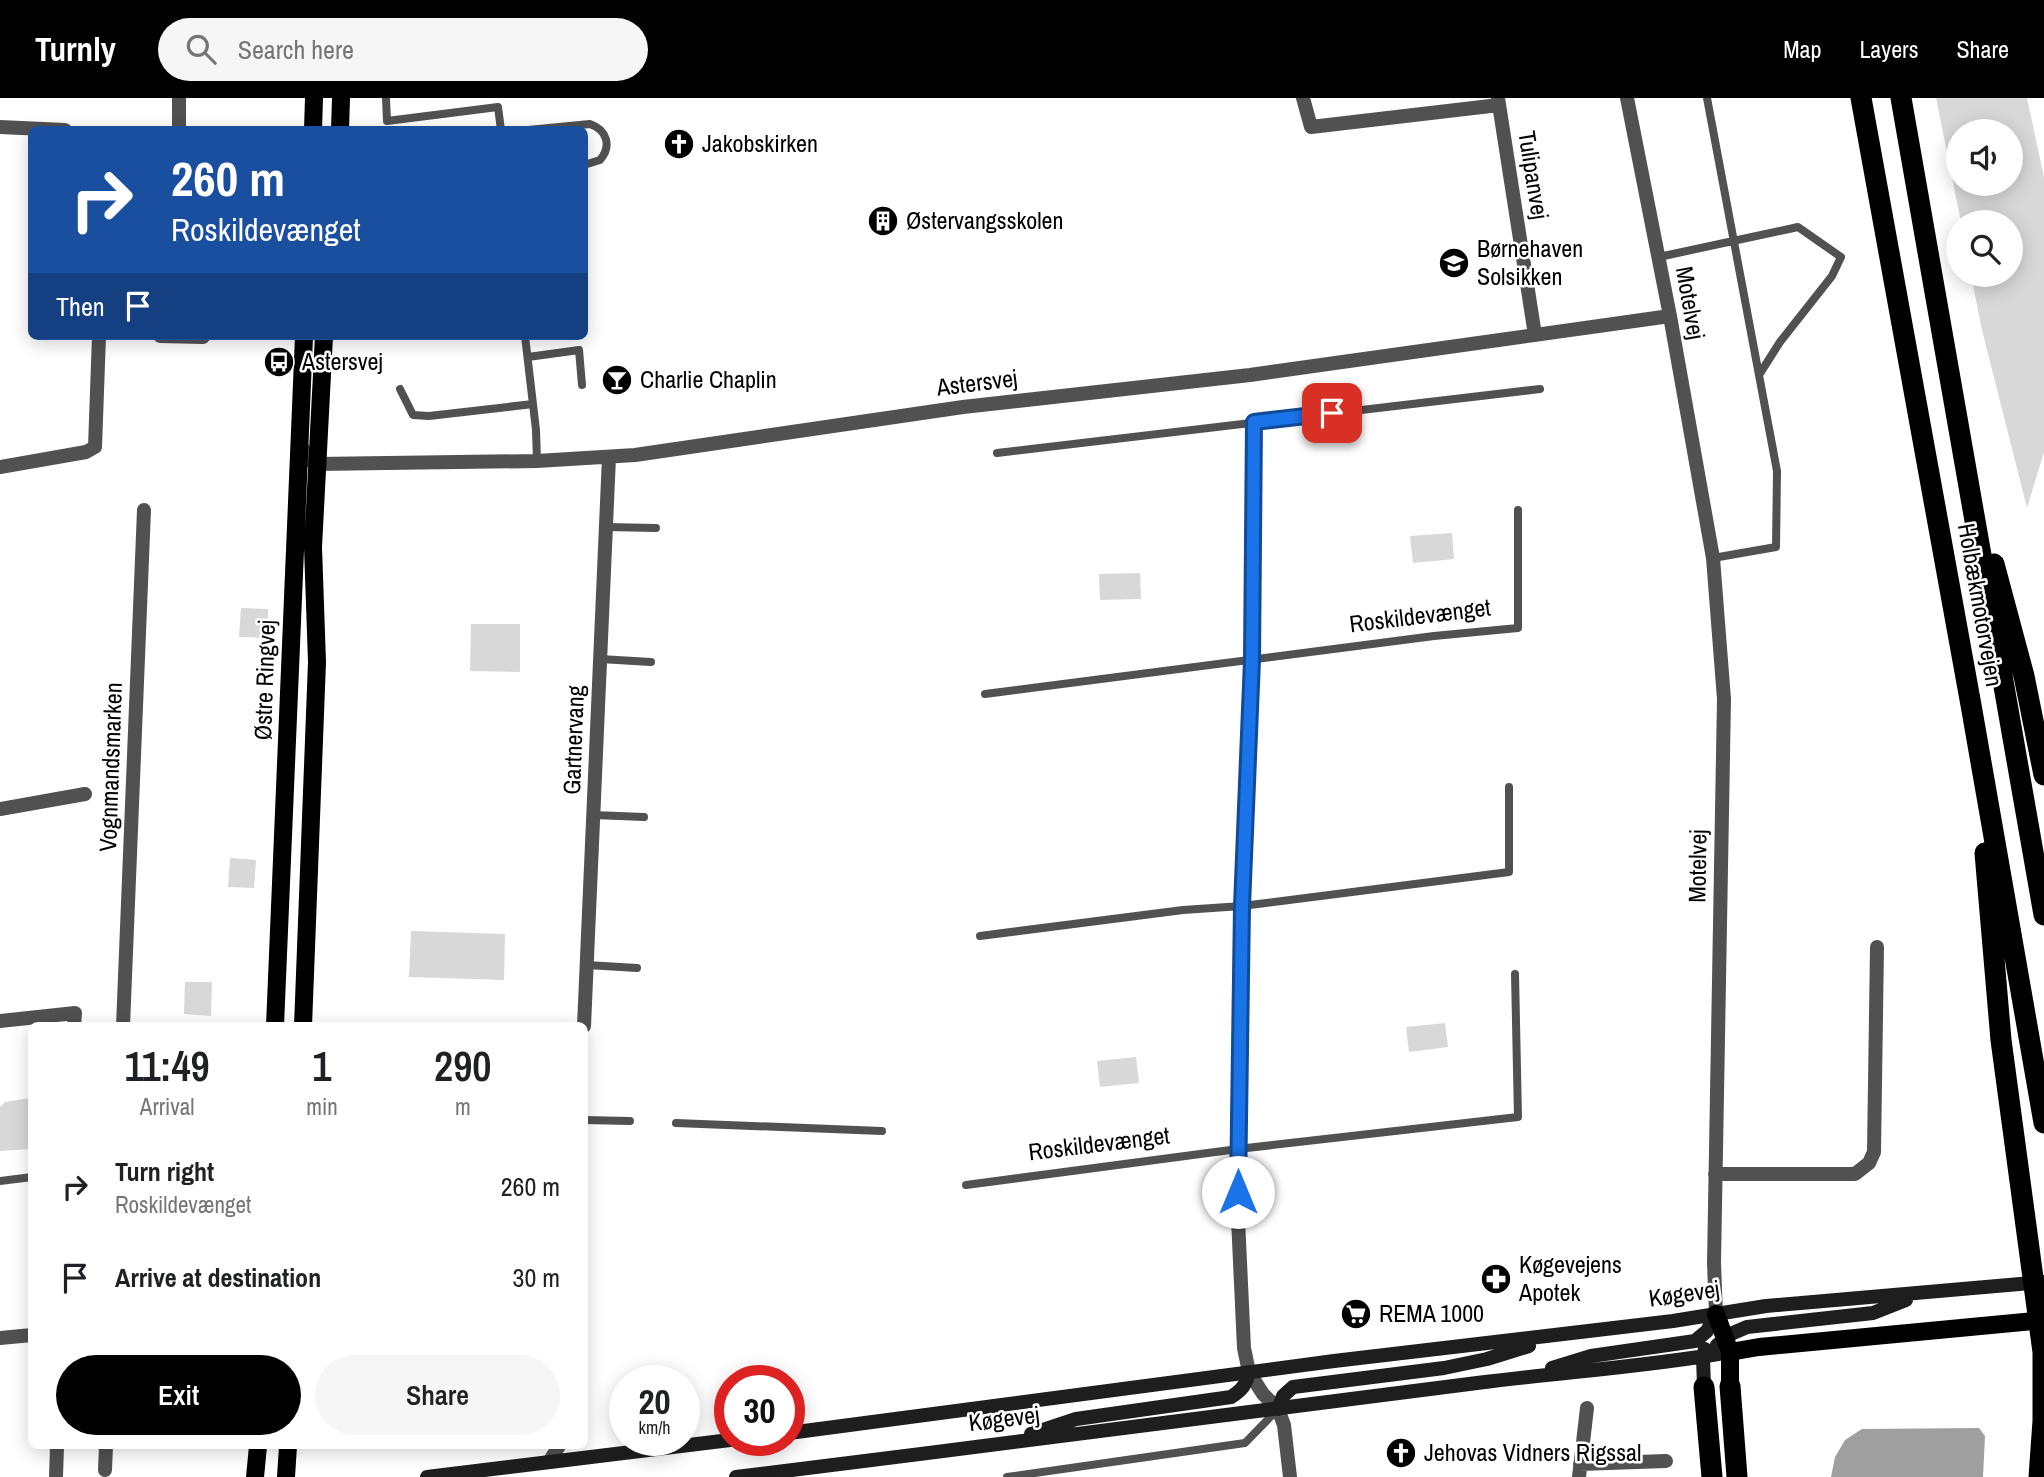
<!DOCTYPE html>
<meta charset="utf-8">
<style>
body{margin:0;font-family:"Archivo Narrow",sans-serif;background:#f6f6f6;color:#202124;height:100vh;display:flex;flex-direction:column;font-size:26px;white-space:nowrap}
*{box-sizing:border-box;margin:0}
p{font-size:23px;color:#757577}
.icon{flex:none;width:38px;height:38px;fill:none;stroke:currentColor;stroke-width:2;stroke-linecap:round;stroke-linejoin:round}
.map{position:relative;flex:1;overflow:hidden}
.side{position:absolute;left:28px;top:924px;width:560px;height:427px;display:flex;flex-direction:column;background:#fff;border-radius:10px;box-shadow:0 4px 18px #0003}
.side>*{flex:none}
.top-card{position:absolute;left:28px;top:28px;width:560px;height:214px;border-radius:10px;box-shadow:0 4px 18px #0003;background:#1a4fa0;color:#fff;overflow:hidden}
.fabs{position:absolute;left:1946px;top:21px;display:grid;gap:14px}
.fabs a{display:grid;place-items:center;width:77px;height:77px;border-radius:50%;background:#fff;box-shadow:0 4px 18px #0003;font-size:35px}
.speed{position:absolute;left:609px;top:1267px;display:flex;gap:14px;font-size:35px;font-weight:700;text-align:center}
.speed>*{display:grid;place-content:center;width:91px;height:91px;border-radius:50%;background:#fff;box-shadow:0 4px 18px #0003;line-height:1}
.speed small{font-size:18px;font-weight:400}
.speed .limit{border:10px solid #d22;background:#fff;color:#111}
.pin{position:absolute;display:grid;place-items:center;width:60px;height:60px;color:#fff;margin:-30px;border-radius:14px;box-shadow:0 4px 10px #0006}
.me{position:absolute;width:77px;margin:-38px;rotate:0deg;stroke-linejoin:round;filter:drop-shadow(0 0 5px #0008)}
.turn{display:flex;align-items:center;gap:24px;height:147px;padding:0 28px;font-size:32px}
.turn .icon{width:91px;height:91px;stroke-width:2.5}
.turn b{display:block;font-size:49px;line-height:60px}
.then{display:flex;align-items:center;height:66px;padding:0 28px;background:#0003;gap:14px;font-size:26px}
.eta{display:flex;justify-content:space-evenly;align-items:center;height:119px;text-align:center}
.eta b{font-size:42px;font-weight:600;line-height:49px}
.primary-button{display:flex;gap:14px;margin-top:auto;padding:14px 28px}
.primary-button a{flex:1;height:80px;border-radius:42px;background:#000;color:#fff;font-size:28px;font-weight:600;line-height:80px;text-align:center}
.primary-button a+a{background:#f6f6f6;color:#202124}
ul{padding:0;list-style:none}
li{display:flex;align-items:center;gap:21px;height:91px;padding:0 28px}
li div{flex:1}
li b{display:block;font-size:26px}
li em{font-style:normal}
header{display:flex;align-items:center;gap:42px;box-sizing:border-box;height:98px;padding:0 35px;background:#000;color:#fff}
header strong{font-size:33px}
nav{display:flex;gap:38px;margin-inline-start:auto;font-size:24px}
.search{width:490px;height:63px;background:#f6f6f6;display:flex;align-items:center;gap:18px;box-sizing:border-box;padding:0 24px;border-radius:38px;color:#757577;font-size:26px}
.map>svg:first-child{display:block}
</style>
<header>
<strong>Turnly</strong>
<div class="search"><svg class="icon" aria-label="search" viewBox="0 0 24 24"><circle cx="10" cy="10" r="6"/><path d="M15 15l6 6"/></svg>Search here</div>
<nav><a>Map</a><a>Layers</a><a>Share</a></nav>
</header>
<div class="map">
<svg width="2044" height="1379" viewBox="0 0 2044 1379">
<rect width="100%" height="100%" fill="#fff"/>
<!-- green -->
<path fill="#d8d8d8" fill-rule="evenodd" d="M 1936,0 L 2027,0 L 2044,79 L 2044,354 L 2027,410 L 1982,232 L 1971,177 L 2011,177 L 2011,124 L 1961,124 ZM 1958,33 L 2011,33 L 2011,86 L 1958,86 Z
M 1452,435 L 1454,461 L 1413,465 L 1410,438 Z
M 1140,475 L 1141,501 L 1100,502 L 1099,476 Z
M 241,510 L 268,511 L 268,540 L 239,539 Z
M 471,526 L 520,526 L 520,574 L 470,573 Z
M 230,760 L 256,762 L 254,790 L 228,789 Z
M 411,833 L 505,836 L 504,882 L 409,879 Z
M 185,884 L 212,884 L 211,918 L 184,916 Z
M 1445,925 L 1448,949 L 1409,954 L 1406,929 Z
M 1136,959 L 1139,985 L 1100,989 L 1097,963 Z
M 30,1000 L 31,1051 L 0,1053 L 0,1009 L 5,1004 Z"/>
<!-- water -->
<path fill="#9f9f9f" d="M 1979,1330 L 1985,1338 L 1983,1379 L 1831,1379 L 1835,1359 L 1845,1342 L 1862,1331 Z"/>
<g fill="none" stroke-linecap="round" stroke-linejoin="round">
<!-- lane -->
<path stroke="#515151" stroke-width="8" d="M 386,0 L 387,23 L 498,9 L 501,32
M 1707,0 L 1777,373 L 1776,449 L 1713,460
M 528,32 L 590,26 C 607,32 612,48 600,62 L 584,67
M 1659,159 L 1798,129 L 1841,159 L 1832,178 L 1780,244 L 1759,277
M 525,238 L 536,332 L 537,363
M 528,259 L 579,252 L 582,287
M 400,291 L 413,317 L 429,318 L 533,306
M 997,355 L 1540,291
M 606,429 L 656,430
M 600,561 L 651,564
M 985,596 L 1434,538 L 1518,530 L 1518,412
M 593,717 L 644,719
M 980,838 L 1183,812 L 1242,808 L 1509,774 L 1509,689
M 587,867 L 637,870
M 584,1022 L 630,1023
M 676,1025 L 882,1033
M 0,1083 L 32,1079
M 966,1087 L 1238,1051 L 1518,1019 L 1515,876
M 1007,1379 L 1245,1345 L 1276,1313"/>
<!-- street -->
<path stroke="#515151" stroke-width="14" d="M 1303,0 L 1311,29 L 1499,7
M 1498,0 L 1535,237
M 1627,0 L 1670,218 L 1713,460 L 1724,601 L 1714,1165 L 1716,1216
M 0,29 L 65,32
M 179,32 L 179,0
M 160,238 L 203,239
M 1254,324 L 1252,562 L 1242,808 L 1238,1121 L 1244,1250 L 1249,1274 L 1263,1296 L 1278,1311 L 1284,1327 L 1290,1379
M 299,344 L 309,362 L 317,366 L 537,363 L 635,357 L 963,309 L 1250,277 L 1670,218
M 0,369 L 86,354 L 95,349 L 99,238
M 0,711 L 85,696
M 0,923 L 75,915 L 74,928
M 123,928 L 144,412
M 584,928 L 609,359
M 1715,1076 L 1855,1076 L 1869,1065 L 1874,1054 L 1877,849
M 0,1240 L 32,1237
M 549,1364 L 559,1348
M 1580,1366 L 1666,1363
M 105,1372 L 106,1348
M 56,1379 L 57,1348
M 1579,1379 L 1587,1310"/>
<!-- secondary -->
<path stroke="#1e1e1e" stroke-width="14" d="M 1717,1247 L 1733,1235 L 1747,1229 L 1873,1215 L 1906,1202
M 1552,1270 L 1591,1258 L 1695,1243 L 1707,1233 L 1716,1216
M 1704,1289 L 1703,1259 L 1705,1251
M 1278,1311 L 1283,1298 L 1293,1289 L 1444,1270 L 1487,1261 L 1529,1248
M 789,1335 L 1334,1263 L 1673,1223 L 1766,1208 L 2043,1184
M 1031,1336 L 1076,1321 L 1231,1299 C 1242,1292 1246,1287 1249,1274
M 427,1379 L 730,1342
M 736,1379 C 983,1348 1230,1318 1477,1285 C 1561,1274 1646,1269 1730,1254"/>
<!-- primary -->
<path stroke="#000" stroke-width="18" d="M 313,32 L 314,0
M 340,32 L 341,0
M 275,928 L 304,238
M 303,928 L 317,564 L 313,449 L 324,238
M 1716,1216 L 1730,1254 L 1730,1288
M 1730,1254 L 1759,1249 L 2044,1222
M 255,1379 L 258,1348
M 286,1379 L 288,1348"/>
<!-- highway -->
<path stroke="#000" stroke-width="21" d="M 1861,0 L 1971,607 L 2044,1025
M 1901,0 L 2044,817
M 1994,466 L 2024,578 L 2044,677
M 1985,755 L 2001,942 L 2043,1254 L 2043,1323 L 2039,1379
M 1730,1288 L 1737,1379
M 1704,1289 L 1712,1379"/>
</g>
<g fill="none" stroke-linecap="round" stroke-linejoin="round">
<!-- route casing -->
<g stroke="#114b97" stroke-width="18">
<path id="route" d="M 1238,1094 L 1242,808 L 1252,562 L 1254,324 L 1332,315"/>
</g>
<!-- route -->
<use href="#route" stroke="#1a73e8" stroke-width="12"/>
</g>
<!-- icons -->
<defs>
<g id="church-disc" transform="scale(1.575)"><circle r="9.5" fill="#000" stroke="#fff"/><path d="M-1.2-6h2.4v3.5h3.3v2.4h-3.3V6h-2.4V-.1h-3.3v-2.4h3.3Z" fill="#fff"/></g>
<g id="building-disc" transform="scale(1.575)"><circle r="9.5" fill="#000" stroke="#fff"/><path d="M-4-6H4V6H1V3H-1V6H-4ZM-2.5-4.3h1.7v1.8h-1.7ZM.8-4.3h1.7v1.8H.8ZM-2.5-1h1.7V.8h-1.7ZM.8-1h1.7V.8H.8Z" fill="#fff"/></g>
<g id="school-disc" transform="scale(1.575)"><circle r="9.5" fill="#000" stroke="#fff"/><path d="M0-5L7-2L0 1L-7-2ZM-4 1L0 2.5L4 1V4Q0 6-4 4Z" fill="#fff"/></g>
<g id="bus-disc" transform="scale(1.575)"><circle r="9.5" fill="#000" stroke="#fff"/><path d="M-5-6H5V4H4V6H2V4H-2V6H-4V4H-5ZM-3.5-4V0h7V-4ZM-3.5 1.2v1.5H-2V1.2ZM2 1.2v1.5H3.5V1.2Z" fill="#fff"/></g>
<g id="bar-disc" transform="scale(1.575)"><circle r="9.5" fill="#000" stroke="#fff"/><path d="M-6-5H6L.8 .8V4.5H3.5V6h-7V4.5H-.8V.8Z" fill="#fff"/></g>
<g id="pharmacy-disc" transform="scale(1.575)"><circle r="9.5" fill="#000" stroke="#fff"/><path d="M-2-6h4v4h4v4h-4v4h-4v-4h-4v-4h4Z" fill="#fff"/></g>
<g id="supermarket-disc" transform="scale(1.575)"><circle r="9.5" fill="#000" stroke="#fff"/><path d="M-6-5.5h2.5l.6 2H6L4.5 2H-2.5L-4.4-4H-6ZM-1.5 3.2a1.3 1.3 0 1 0 .1 0ZM3 3.2a1.3 1.3 0 1 0 .1 0Z" fill="#fff"/></g>
</defs>
<g fill-rule="evenodd">
<use href="#church-disc" x="679" y="46"/>
<use href="#building-disc" x="883" y="123"/>
<use href="#school-disc" x="1454" y="165"/>
<use href="#bus-disc" x="279" y="264"/>
<use href="#bar-disc" x="617" y="282"/>
<use href="#pharmacy-disc" x="1496" y="1181"/>
<use href="#supermarket-disc" x="1356" y="1216"/>
<use href="#church-disc" x="1401" y="1355"/>
</g>
<g text-anchor="middle" stroke-width="5" stroke-linejoin="round" paint-order="stroke">
<!-- poi labels -->
<g font-size="24" fill="#000" stroke="#fff" text-anchor="start">
<text x="702" y="54">Jakobskirken</text>
<text x="906" y="131">Østervangsskolen</text>
<text x="1477" y="159">Børnehaven<tspan x="1477" dy="28">Solsikken</tspan></text>
<text x="302" y="272">Astersvej</text>
<text x="640" y="290">Charlie Chaplin</text>
<text x="1519" y="1175">Køgevejens<tspan x="1519" dy="28">Apotek</tspan></text>
<text x="1379" y="1224">REMA 1000</text>
<text x="1424" y="1363">Jehovas Vidners Rigssal</text>
</g>
<!-- street labels -->
<g font-size="24" fill="#000" stroke="#fff">
<text transform="translate(1533 77) rotate(81)" y="8">Tulipanvej</text>
<text transform="translate(1690 205) rotate(80)" y="8">Motelvej</text>
<text transform="translate(977 285) rotate(-7)" y="8">Astersvej</text>
<text transform="translate(1980 507) rotate(80)" y="8">Holbækmotorvejen</text>
<text transform="translate(1420 518) rotate(-7)" y="8">Roskildevænget</text>
<text transform="translate(265 582) rotate(-88)" y="8">Østre Ringvej</text>
<text transform="translate(574 642) rotate(-88)" y="8">Gartnervang</text>
<text transform="translate(111 669) rotate(-88)" y="8">Vognmandsmarken</text>
<text transform="translate(1698 768) rotate(-89)" y="8">Motelvej</text>
<text transform="translate(1099 1046) rotate(-7)" y="8">Roskildevænget</text>
<text transform="translate(1684 1196) rotate(-8)" y="8">Køgevej</text>
<text transform="translate(1004 1321) rotate(-7)" y="8">Køgevej</text>
</g>
</g>
</svg>
<div class="fabs">
<a><svg class="icon" aria-label="sound" viewBox="0 0 24 24"><path d="M4 9h4l5-4v14l-5-4H4zM17 9q2 3 0 6"/></svg></a>
<a><svg class="icon" aria-label="search" viewBox="0 0 24 24"><circle cx="10" cy="10" r="6"/><path d="M15 15l6 6"/></svg></a>
</div>
<div class="speed"><div>20<small>km/h</small></div><div class="limit">30</div></div>
<div class="pin" style="left:1332px;top:315px;background:#d93025"><svg class="icon" aria-label="arrive" viewBox="0 0 24 24"><path d="M6 21V4h12l-3 4 3 4H6"/></svg></div>
<svg class="me" style="left:1238px;top:1094px" viewBox="-20 -20 40 40"><circle r="19" fill="#fff"/><path d="M0-13L10 11 0 6-10 11z" fill="#1a73e8"/></svg>
<div class="top-card">
<div class="turn"><svg class="icon" aria-label="right" viewBox="0 0 24 24"><path d="M7 20v-9h11M14 6l5 5-5 5"/></svg><div><b>260 m</b>Roskildevænget</div></div>
<div class="then">Then<svg class="icon" aria-label="arrive" viewBox="0 0 24 24"><path d="M6 21V4h12l-3 4 3 4H6"/></svg></div>
</div>
<section class="side">
<div class="eta">
<div><b>11:49</b><p>Arrival</p></div>
<div><b>1</b><p>min</p></div>
<div><b>290</b><p>m</p></div>
</div>
<ul>
<li><svg class="icon" aria-label="right" viewBox="0 0 24 24"><path d="M7 20v-9h11M14 6l5 5-5 5"/></svg><div><b>Turn right</b><p>Roskildevænget</p></div><em>260 m</em></li>
<li><svg class="icon" aria-label="arrive" viewBox="0 0 24 24"><path d="M6 21V4h12l-3 4 3 4H6"/></svg><div><b>Arrive at destination</b></div><em>30 m</em></li>
</ul>
<div class="primary-button"><a>Exit</a><a>Share</a></div>
</section>
</div>
